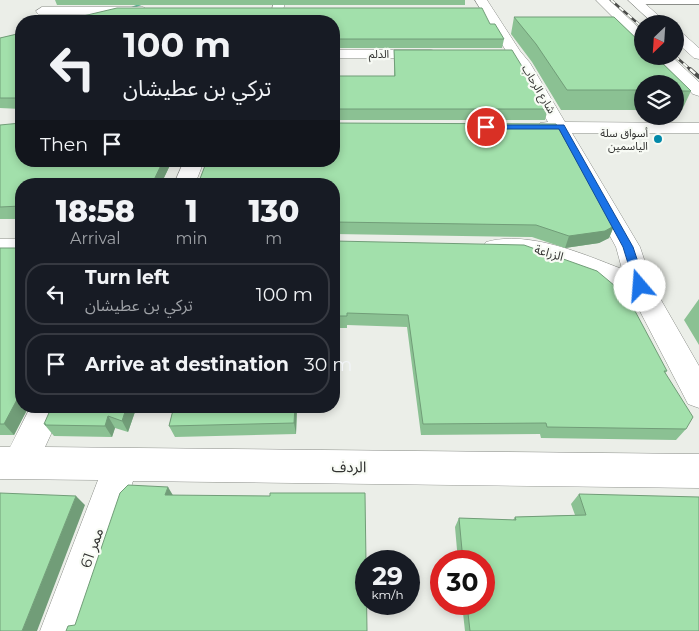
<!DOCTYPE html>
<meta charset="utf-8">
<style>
body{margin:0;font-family:Montserrat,"Noto Sans Arabic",sans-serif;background:#242831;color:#f1f3f6;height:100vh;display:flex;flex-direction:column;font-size:19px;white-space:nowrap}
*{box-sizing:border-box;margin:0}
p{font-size:16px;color:#9ea1a6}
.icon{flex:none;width:28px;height:28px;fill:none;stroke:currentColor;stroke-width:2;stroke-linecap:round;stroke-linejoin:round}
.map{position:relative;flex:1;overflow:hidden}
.side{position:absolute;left:15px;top:178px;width:325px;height:235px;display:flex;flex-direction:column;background:#171b24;border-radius:20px;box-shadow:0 2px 8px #0003}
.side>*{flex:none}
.top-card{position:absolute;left:15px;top:15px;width:325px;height:152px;border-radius:20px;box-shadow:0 2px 8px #0003;background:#171b24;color:#f1f3f6;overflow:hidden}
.needle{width:32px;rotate:205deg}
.fabs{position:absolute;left:634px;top:15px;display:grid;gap:10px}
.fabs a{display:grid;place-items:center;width:50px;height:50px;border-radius:50%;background:#171b24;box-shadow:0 2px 8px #0003;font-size:25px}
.speed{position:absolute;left:355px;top:550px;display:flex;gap:10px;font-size:25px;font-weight:700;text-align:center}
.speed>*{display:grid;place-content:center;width:65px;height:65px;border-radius:50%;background:#171b24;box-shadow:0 2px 8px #0003;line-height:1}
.speed small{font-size:12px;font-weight:400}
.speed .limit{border:8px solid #d22;background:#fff;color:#111}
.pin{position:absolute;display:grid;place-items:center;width:42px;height:42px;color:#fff;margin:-21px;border:2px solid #fff;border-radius:50%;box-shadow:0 1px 5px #0007}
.me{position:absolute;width:55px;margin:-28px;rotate:342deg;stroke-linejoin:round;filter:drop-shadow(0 0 4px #0008)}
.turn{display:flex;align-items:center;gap:18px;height:105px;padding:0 25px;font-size:22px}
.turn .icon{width:65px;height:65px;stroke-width:2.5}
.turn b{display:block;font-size:35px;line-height:42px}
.then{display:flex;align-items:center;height:48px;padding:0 25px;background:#0003;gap:10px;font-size:19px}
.eta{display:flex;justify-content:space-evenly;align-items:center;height:85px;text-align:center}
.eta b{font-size:30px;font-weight:800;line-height:35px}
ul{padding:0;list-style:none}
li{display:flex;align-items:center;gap:15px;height:62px;margin:0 10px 8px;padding:0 15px;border:2px solid #363941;border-radius:20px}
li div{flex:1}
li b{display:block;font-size:19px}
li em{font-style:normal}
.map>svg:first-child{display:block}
</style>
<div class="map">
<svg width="699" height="631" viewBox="0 0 699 631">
<rect width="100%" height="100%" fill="#ebeee8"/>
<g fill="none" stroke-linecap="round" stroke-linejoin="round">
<!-- stream -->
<path fill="#60b595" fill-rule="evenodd" d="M 149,0 L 154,0 L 124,12 L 121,11 Z"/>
<!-- lane casing -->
<g stroke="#8b8e89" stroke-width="2">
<path id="lane" d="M 699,0 L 699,4 L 636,4 L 633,2 L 636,0 Z"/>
</g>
<!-- street casing -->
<g stroke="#8b8e89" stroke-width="1">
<path id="street" d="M 274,0 L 286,0 L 282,13 L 274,13 L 272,10 Z
M 475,0 L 487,0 L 520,51 L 530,63 L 565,122 L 699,123 L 699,133 L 572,133 L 640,247 L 653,286 L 699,366 L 699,408 L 688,404 L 630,292 C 598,279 566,265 532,255 C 518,252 502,256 486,252 L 483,247 L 486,242 C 529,230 583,254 622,269 L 616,247 L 553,132 L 540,131 L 537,127 L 540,123 L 548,122 L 516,65 L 508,54 Z
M 42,7 L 143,7 L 149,11 L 143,15 L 38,14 L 36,11 Z
M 334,50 L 431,50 L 436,51 L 438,54 L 436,57 L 431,58 L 334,58 Z
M 184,161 L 204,161 L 195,184 L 174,184 Z
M 0,239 L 21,239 L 21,255 L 0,255 Z
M 31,406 L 64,406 L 45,447 L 699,454 L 699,488 L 133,481 L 84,631 L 40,631 L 98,480 L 0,479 L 0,447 L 10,447 Z"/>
</g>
<!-- secondary casing -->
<g stroke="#8b8e89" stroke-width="1">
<path id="secondary" d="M 596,0 L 609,0 L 642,31 L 642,42 L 637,41 Z
M 628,0 L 641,0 L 668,24 L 654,24 Z
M 675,30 L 680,31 L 699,48 L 699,59 L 694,58 L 675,41 Z
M 655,56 L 671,56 L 699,82 L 699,96 L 693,94 Z"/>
</g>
<!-- lane -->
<use href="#lane" fill="#fff" fill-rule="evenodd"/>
<!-- street -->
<use href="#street" fill="#fff" fill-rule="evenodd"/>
<!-- secondary -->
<use href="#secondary" fill="#fff" fill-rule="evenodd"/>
<!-- rail-far1 casing -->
<g stroke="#4c4d4b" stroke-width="2.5">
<path id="rail-far1" d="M 611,0 L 642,27
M 675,56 L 692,71"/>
</g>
<!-- rail casing -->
<g stroke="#4c4d4b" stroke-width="4">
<path id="rail" d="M 690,69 L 699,77"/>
</g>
<!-- rail-far1 -->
<use href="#rail-far1" stroke="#f8fbf5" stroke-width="2" stroke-dasharray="5.5" stroke-linecap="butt"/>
<!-- rail -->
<use href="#rail" stroke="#f8fbf5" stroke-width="2.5" stroke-dasharray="7" stroke-linecap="butt"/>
</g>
<!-- wall -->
<path fill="#8bc193" d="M 55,0 L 465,0 L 465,5 L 57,5 Z
M 514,17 L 614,17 L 642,44 L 642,56 L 655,56 L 691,91 L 682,110 L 675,110 L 675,84 L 642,84 L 642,110 L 561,110 L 532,62 L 511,34 Z
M 334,21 L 490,24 L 504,39 L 502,48 L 334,48 Z
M 21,31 L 21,109 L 0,108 L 0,38 L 17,34 Z
M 394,50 L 548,109 L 545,120 L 334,120 L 334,76 L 394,76 Z
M 334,123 L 556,124 L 614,226 L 609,238 L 599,243 L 565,248 L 532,237 L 334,234 L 334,184 L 198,184 L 205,166 L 205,161 L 334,161 Z
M 0,125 L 172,161 L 161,184 L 21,184 L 21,219 L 0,219 Z
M 334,241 L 667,371 L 665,373 L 686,429 L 676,440 L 541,438 L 540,434 L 421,435 L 407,327 L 347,325 L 347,328 L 334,328 Z
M 0,248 L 21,248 L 21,406 L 29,406 L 14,435 L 0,435 Z
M 699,299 L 699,345 L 684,320 Z
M 137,406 L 128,432 L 115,428 L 112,437 L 54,436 L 44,424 Z
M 174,406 L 297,406 L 296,434 L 175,437 L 169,426 Z
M 579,494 L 699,631 L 465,631 L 462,604 L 484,604 L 484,561 L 458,561 L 455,527 L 459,518 L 513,520 L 515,517 L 575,515 L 571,504 Z"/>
<!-- shaded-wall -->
<path fill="#719d78" d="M 163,161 L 172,161 L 161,184 L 152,184 Z
M 614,226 L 609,238 L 599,243 L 565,248 L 569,236 Z
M 20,394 L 21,395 L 21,406 L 29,406 L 14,435 L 4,424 Z
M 127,406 L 137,406 L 128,432 L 122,421 Z
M 295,406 L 297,406 L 296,434 L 294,423 Z
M 108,416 L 115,428 L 112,437 L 105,426 Z
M 168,487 L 174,497 L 165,495 Z
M 76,496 L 85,505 L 37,631 L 22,631 Z"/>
<!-- building -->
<path fill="#a2e0ab" stroke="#719d78" d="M 117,8 L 482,8 L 490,24 L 495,24 L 504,39 L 334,39 L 334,21 L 62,21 Z
M 514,17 L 614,17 L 642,44 L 642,56 L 655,56 L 691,91 L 675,91 L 675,84 L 642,84 L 642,90 L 567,90 L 536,44 Z
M 21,31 L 21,98 L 0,98 L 0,38 L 17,34 L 19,32 Z
M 394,50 L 512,50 L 548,109 L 334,109 L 334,76 L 395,76 Z
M 21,123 L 21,161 L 163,161 L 152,184 L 21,184 L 21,206 L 0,207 L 0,125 Z
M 334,123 L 556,124 L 614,226 L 605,231 L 569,236 L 536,225 L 334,222 L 334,184 L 198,184 L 206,163 L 204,163 L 205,161 L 334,161 Z
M 334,241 L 524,245 L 597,271 L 627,296 L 667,371 L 664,371 L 693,417 L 686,429 L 547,427 L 546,423 L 423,424 L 408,315 L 347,313 L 347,316 L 334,316 Z
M 0,248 L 21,248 L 21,394 L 20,394 L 4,424 L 0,424 Z
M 52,406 L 127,406 L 122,421 L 108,416 L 105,426 L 45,425 L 46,424 L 44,424 Z
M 174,406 L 295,406 L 294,423 L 169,426 Z
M 128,485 L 168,487 L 165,495 L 270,496 L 270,493 L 365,493 L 367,631 L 66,631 L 68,626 L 75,625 L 120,493 Z
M 0,493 L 76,496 L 22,631 L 0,631 Z
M 579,494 L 699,497 L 699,631 L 470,631 L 467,604 L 484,604 L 484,561 L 463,561 L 459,518 L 516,520 L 515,517 L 586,515 Z"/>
<!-- route -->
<path fill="#1a73e8" stroke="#114b97" d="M 483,125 L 564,125 L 633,247 L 646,286 L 644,288 L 640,289 L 635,286 L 623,247 L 559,129 L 486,129 L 482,127 Z"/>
<!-- markers -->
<circle fill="#0289a9" stroke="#f8fbf5" stroke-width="2" cx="658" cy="139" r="5"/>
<g text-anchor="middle" stroke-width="4.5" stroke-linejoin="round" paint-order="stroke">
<!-- far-street labels -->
<g font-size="11" fill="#313230" stroke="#f8fbf5">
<text x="379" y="58">الدلم</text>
<text transform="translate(539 89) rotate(59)" y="4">شارع الرحاب</text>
</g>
<!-- far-poi labels -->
<g font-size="11" fill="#313230" stroke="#f8fbf5" text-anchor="end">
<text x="648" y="137">أسواق سلة<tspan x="648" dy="13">الياسمين</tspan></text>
</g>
<!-- street labels -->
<g font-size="12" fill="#313230" stroke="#f8fbf5">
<text transform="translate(549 253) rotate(16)" y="4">الزراعة</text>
</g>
<!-- near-street labels -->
<g font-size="15" fill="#313230" stroke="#f8fbf5">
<text transform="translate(349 467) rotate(1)" y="5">الردف</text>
<text transform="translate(92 548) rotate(-70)" y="5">ممر 61</text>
</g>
</g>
</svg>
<div class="fabs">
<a><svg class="needle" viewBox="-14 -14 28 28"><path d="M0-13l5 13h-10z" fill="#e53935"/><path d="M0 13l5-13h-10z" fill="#9ea1a6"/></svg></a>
<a><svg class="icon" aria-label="layers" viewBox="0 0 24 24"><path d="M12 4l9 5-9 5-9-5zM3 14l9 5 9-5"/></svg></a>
</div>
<div class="speed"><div>29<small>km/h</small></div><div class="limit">30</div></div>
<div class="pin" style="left:486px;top:127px;background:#d93025"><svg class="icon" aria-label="arrive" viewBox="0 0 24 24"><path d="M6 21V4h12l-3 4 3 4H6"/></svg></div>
<svg class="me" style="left:640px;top:286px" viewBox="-20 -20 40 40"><circle r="19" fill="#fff"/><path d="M0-13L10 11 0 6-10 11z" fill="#1a73e8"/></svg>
<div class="top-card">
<div class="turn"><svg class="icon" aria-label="left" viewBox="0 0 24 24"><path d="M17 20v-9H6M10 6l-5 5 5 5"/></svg><div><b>100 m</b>تركي بن عطيشان</div></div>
<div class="then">Then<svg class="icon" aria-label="arrive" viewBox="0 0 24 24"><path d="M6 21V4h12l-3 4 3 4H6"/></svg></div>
</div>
<section class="side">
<div class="eta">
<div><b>18:58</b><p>Arrival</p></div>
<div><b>1</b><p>min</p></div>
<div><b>130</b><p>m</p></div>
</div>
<ul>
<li><svg class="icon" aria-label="left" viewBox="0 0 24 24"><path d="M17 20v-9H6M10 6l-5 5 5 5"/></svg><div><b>Turn left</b><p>تركي بن عطيشان</p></div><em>100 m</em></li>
<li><svg class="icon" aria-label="arrive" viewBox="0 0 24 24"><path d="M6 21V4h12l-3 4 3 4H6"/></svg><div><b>Arrive at destination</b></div><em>30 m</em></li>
</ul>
</section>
</div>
